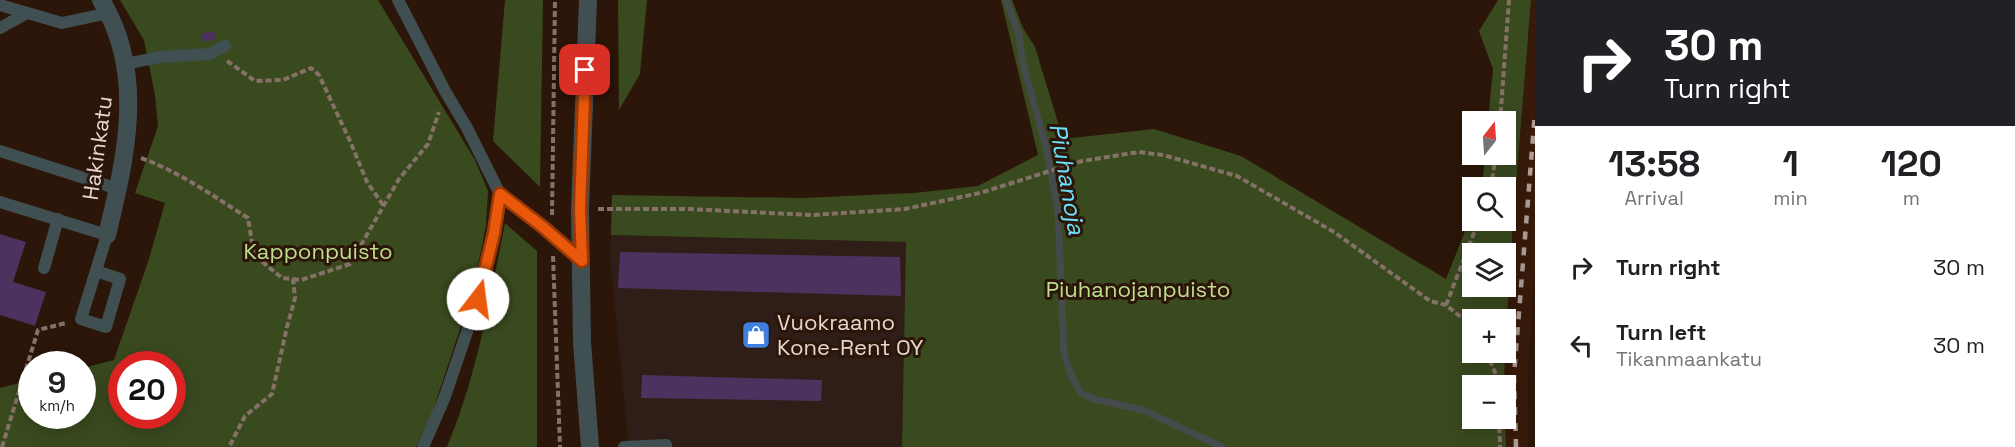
<!DOCTYPE html>
<meta charset="utf-8">
<style>
body{margin:0;font-family:"Space Grotesk",sans-serif;background:#f2f2f2;color:#202124;height:100vh;display:flex;flex-direction:column;font-size:22px;white-space:nowrap}
*{box-sizing:border-box;margin:0}
p{font-size:20px;color:#757577}
.icon{flex:none;width:33px;height:33px;fill:none;stroke:currentColor;stroke-width:2;stroke-linecap:round;stroke-linejoin:round}
.map{position:relative;flex:1;overflow:hidden}
.sheet{display:flex;flex-direction:column;background:#fff;width:480px}
.sheet>*{flex:none}
.top-card{background:#202124;color:#fff;overflow:hidden}
.needle{width:39px;rotate:17deg}
.controls{position:absolute;left:1462px;top:111px;display:grid;gap:12px}
.controls a{display:grid;place-items:center;width:54px;height:54px;border-radius:0px;background:#fff;box-shadow:0 3px 15px #0003;font-size:30px}
.speed{position:absolute;left:18px;top:351px;display:flex;gap:12px;font-size:30px;font-weight:700;text-align:center}
.speed>*{display:grid;place-content:center;width:78px;height:78px;border-radius:50%;background:#fff;box-shadow:0 3px 15px #0003;line-height:1}
.speed small{font-size:15px;font-weight:400}
.speed .limit{border:9px solid #d22;background:#fff;color:#111}
.pin{position:absolute;display:grid;place-items:center;width:51px;height:51px;color:#fff;margin:-26px;border-radius:12px;box-shadow:0 3px 9px #0006}
.me{position:absolute;width:66px;margin:-33px;rotate:15deg;stroke-linejoin:round;filter:drop-shadow(0 0 4px #0008)}
.turn{display:flex;align-items:center;gap:21px;height:126px;padding:0 30px;font-size:27px}
.turn .icon{width:78px;height:78px;stroke-width:2.5}
.turn b{display:block;font-size:42px;line-height:51px}
.eta{display:flex;justify-content:space-evenly;align-items:center;height:102px;text-align:center}
.eta b{font-size:36px;font-weight:700;line-height:42px}
ul{padding:0;list-style:none}
li{display:flex;align-items:center;gap:18px;height:78px;padding:0 30px}
li div{flex:1}
li b{display:block;font-size:22px}
li em{font-style:normal}
main{display:flex;flex:1;min-height:0}
.map>svg:first-child{display:block}
</style>
<main>
<div class="map">
<svg width="1535" height="447" viewBox="0 0 1535 447">
<rect width="100%" height="100%" fill="#2c1509"/>
<!-- industrial -->
<path fill="#2f1e17" d="M 611,235 L 906,242 L 902,447 L 629,447 L 610,257 Z"/>
<!-- built -->
<path fill="#371a0a" d="M 1531,0 L 1535,0 L 1535,263 L 1528,376 L 1529,447 L 1506,447 L 1506,386 L 1504,386 L 1504,375 L 1513,222 Z"/>
<!-- green -->
<path fill="#3a4a1f" fill-rule="evenodd" d="M 120,0 L 378,0 L 475,160 L 488,191 L 486,226 L 473,290 L 432,413 L 416,447 L 0,447 L 0,388 L 31,380 L 32,416 L 82,416 L 83,368 L 114,360 L 148,262 L 165,203 L 135,193 L 158,126 L 155,95 L 144,40 ZM 122,364 L 172,364 L 172,416 L 122,416 Z
M 505,0 L 543,0 L 540,187 L 493,141 Z
M 618,0 L 647,0 L 640,74 L 619,110 Z
M 1001,0 L 1012,0 L 1023,28 L 1035,47 L 1063,139 L 1154,129 L 1241,156 L 1446,279 L 1473,211 L 1473,220 L 1506,220 L 1506,188 L 1482,187 L 1485,155 L 1506,154 L 1506,122 L 1488,121 L 1493,69 L 1479,31 L 1498,0 L 1531,0 L 1513,222 L 1506,334 L 1506,320 L 1473,320 L 1473,352 L 1505,353 L 1504,385 L 1473,386 L 1473,418 L 1505,419 L 1506,447 L 902,447 L 906,242 L 611,235 L 612,195 L 802,198 L 914,193 L 978,186 L 1038,155 ZM 1473,254 L 1506,254 L 1506,286 L 1473,286 Z
M 505,223 L 537,251 L 537,447 L 447,447 C 477,375 490,299 505,223 Z"/>
<g fill="none" stroke-linecap="round" stroke-linejoin="round">
<!-- stream -->
<path stroke="#454a4b" stroke-width="7" d="M 1006,0 L 1019,34 L 1022,60 L 1047,151 L 1058,213 L 1064,353 L 1072,378 L 1081,393 L 1094,399 L 1143,410 L 1222,447"/>
</g>
<!-- building -->
<path fill="#4d315e" d="M 216,32 L 216,40 L 202,41 L 201,33 Z
M 0,234 L 26,242 L 13,282 L 46,292 L 35,326 L 0,315 Z
M 620,252 L 900,257 L 901,296 L 618,288 Z
M 642,375 L 822,380 L 821,401 L 641,398 Z"/>
<g fill="none" stroke-linecap="round" stroke-linejoin="round">
<!-- path -->
<path stroke="#867168" stroke-width="4" stroke-dasharray="6 3" stroke-linecap="butt" d="M 227,61 L 255,81 L 283,80 L 311,68 L 319,75 L 350,141 L 367,182 L 383,205
M 1500,122 L 1509,0
M 141,158 C 180,172 213,196 248,218 L 254,255 L 282,278 L 293,279 L 295,298 L 287,327 L 272,394 L 245,416 L 229,447
M 1491,188 L 1496,154
M 598,209 L 688,209 L 812,215 L 905,209 L 980,193 L 1082,161 L 1139,152 L 1163,155 L 1237,176 L 1334,232 L 1430,301 L 1446,305 L 1473,327
M 552,215 L 555,0
M 553,256 L 560,447
M 293,279 L 301,280 L 350,264 L 399,179 L 428,144 L 439,112
M 1446,305 L 1479,220
M 1486,352 L 1498,379 L 1498,386
M 1499,418 L 1500,447
M 2,447 L 38,330 L 66,323"/>
<!-- service -->
<path stroke="#404f51" stroke-width="12" d="M 398,0 L 445,91 L 467,128 L 500,194 L 484,282 L 444,399 L 423,447
M 0,5 L 62,23 L 109,13
M 0,28 L 27,13
M 126,64 L 159,57 L 210,54 L 225,46
M 0,151 L 118,189
M 500,194 L 543,227 L 582,261
M 0,202 L 107,235 L 81,319 L 106,327 L 120,279 L 96,271
M 44,268 L 58,219
M 624,447 L 666,445 L 666,447"/>
<!-- minor -->
<path stroke="#404f51" stroke-width="18" d="M 101,0 C 146,73 126,157 107,235"/>
<!-- tertiary -->
<path stroke="#404f51" stroke-width="18" d="M 588,0 L 580,209 L 582,342 L 590,447"/>
<!-- rail -->
<path stroke="#ae9b93" stroke-width="4.5" stroke-dasharray="8 8" stroke-linecap="butt" d="M 1516,447 L 1514,375 L 1535,112"/>
</g>
<g fill="none" stroke-linecap="round" stroke-linejoin="round">
<!-- route casing -->
<g stroke="#983908" stroke-width="15">
<path id="route" d="M 478,299 L 494,233 L 500,194 L 543,227 L 582,261 L 580,209 L 585,70"/>
</g>
<!-- route -->
<use href="#route" stroke="#ea580c" stroke-width="10"/>
</g>
<!-- icons -->
<defs>
<g id="shop-square" transform="scale(1.5)"><rect x="-9" y="-9" width="18" height="18" rx="4" fill="#3f7fe0" stroke="#2c1509"/><path d="M-5-2.5h2.3a2.7 3.5 0 0 1 5.4 0H5L5.5 6h-11ZM-1.5-2.5h3a1.5 2.3 0 0 0-3 0Z" fill="#fff"/></g>
</defs>
<g fill-rule="evenodd">
<use href="#shop-square" x="756" y="335"/>
</g>
<g text-anchor="middle" stroke-width="6" stroke-linejoin="round" paint-order="stroke">
<!-- street labels -->
<g font-size="22" fill="#e7d6cf" stroke="#2c1509">
<text transform="translate(97 148) rotate(-82)" y="8">Hakinkatu</text>
</g>
<!-- park labels -->
<g font-size="22" fill="#bddf8e" stroke="#2c1509">
<text x="318" y="259">Kapponpuisto</text>
<text x="1138" y="297">Piuhanojanpuisto</text>
</g>
<!-- poi labels -->
<g font-size="22" fill="#e7d6cf" stroke="#2c1509" text-anchor="start">
<text x="777" y="330">Vuokraamo<tspan x="777" dy="25">Kone-Rent OY</tspan></text>
</g>
<!-- water labels -->
<g font-size="24" font-style="italic" fill="#6be1fa" stroke="#2c1509">
<text transform="translate(1067 179) rotate(80)" y="8">Piuhanoja</text>
</g>
</g>
</svg>
<div class="controls">
<a><svg class="needle" viewBox="-14 -14 28 28"><path d="M0-13l5 13h-10z" fill="#e53935"/><path d="M0 13l5-13h-10z" fill="#757577"/></svg></a>
<a><svg class="icon" aria-label="search" viewBox="0 0 24 24"><circle cx="10" cy="10" r="6"/><path d="M15 15l6 6"/></svg></a>
<a><svg class="icon" aria-label="layers" viewBox="0 0 24 24"><path d="M12 4l9 5-9 5-9-5zM3 14l9 5 9-5"/></svg></a>
<a>+</a>
<a>−</a>
</div>
<div class="speed"><div>9<small>km/h</small></div><div class="limit">20</div></div>
<div class="pin" style="left:585px;top:70px;background:#d93025"><svg class="icon" aria-label="arrive" viewBox="0 0 24 24"><path d="M6 21V4h12l-3 4 3 4H6"/></svg></div>
<svg class="me" style="left:478px;top:299px" viewBox="-20 -20 40 40"><circle r="19" fill="#fff"/><path d="M0-13L10 11 0 6-10 11z" fill="#ea580c"/></svg>
</div>
<section class="sheet">
<div class="top-card">
<div class="turn"><svg class="icon" aria-label="right" viewBox="0 0 24 24"><path d="M7 20v-9h11M14 6l5 5-5 5"/></svg><div><b>30 m</b>Turn right</div></div>
</div>
<div class="eta">
<div><b>13:58</b><p>Arrival</p></div>
<div><b>1</b><p>min</p></div>
<div><b>120</b><p>m</p></div>
</div>
<ul>
<li><svg class="icon" aria-label="right" viewBox="0 0 24 24"><path d="M7 20v-9h11M14 6l5 5-5 5"/></svg><div><b>Turn right</b></div><em>30 m</em></li>
<li><svg class="icon" aria-label="left" viewBox="0 0 24 24"><path d="M17 20v-9H6M10 6l-5 5 5 5"/></svg><div><b>Turn left</b><p>Tikanmaankatu</p></div><em>30 m</em></li>
</ul>
</section>
</main>
